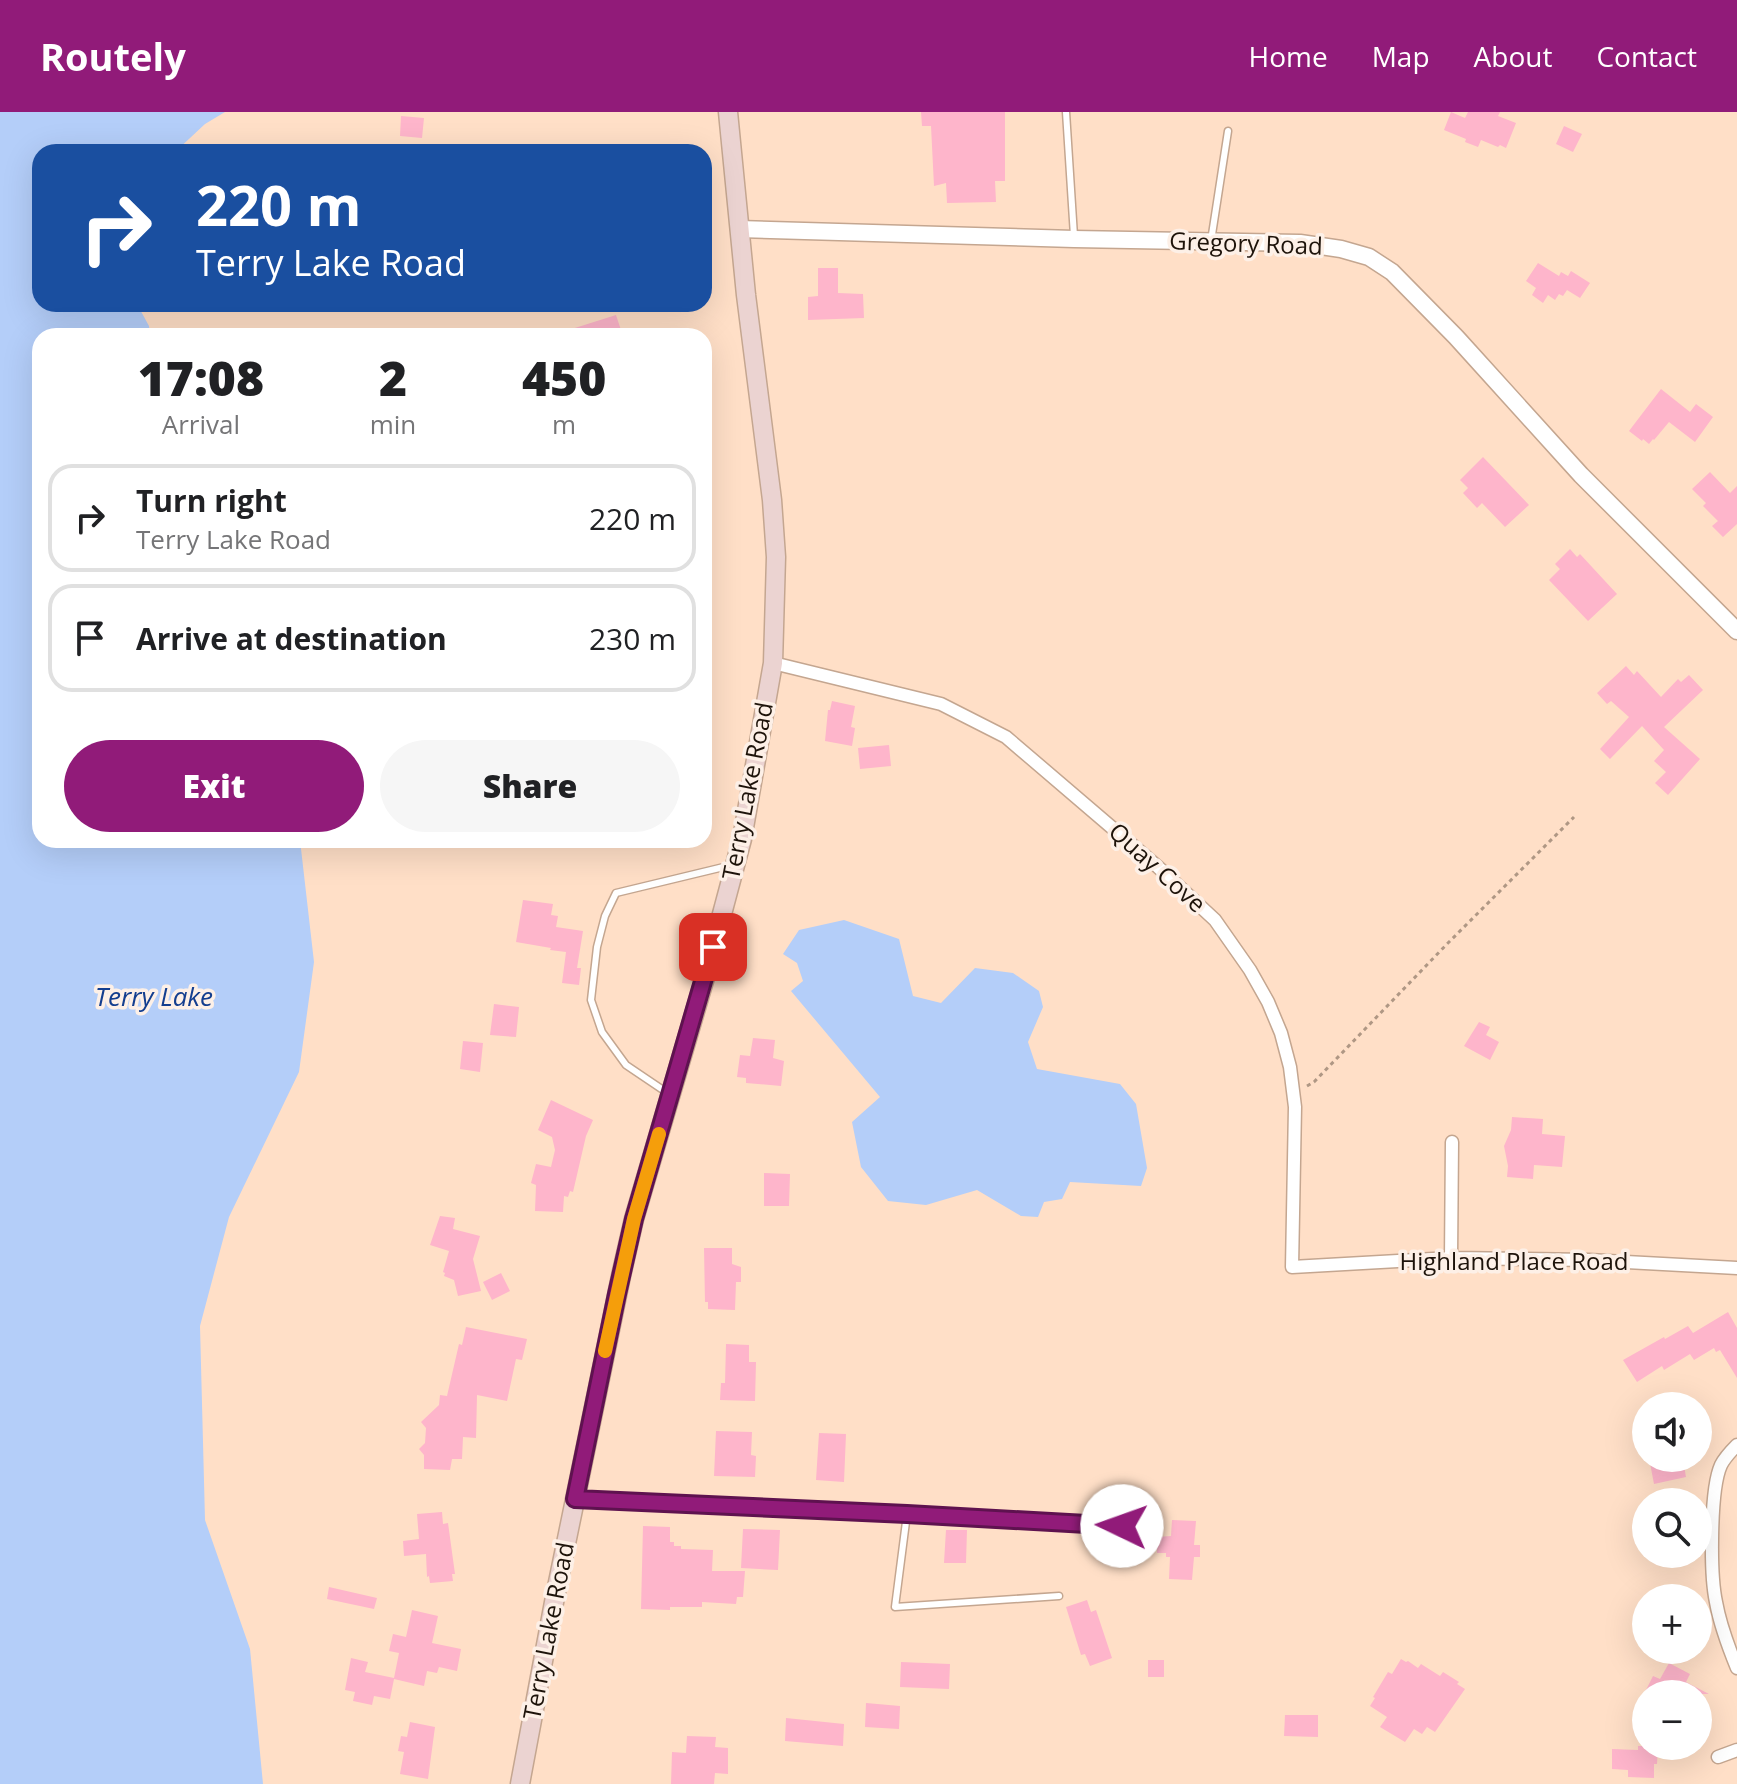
<!DOCTYPE html>
<meta charset="utf-8">
<style>
body{margin:0;font-family:"Open Sans",sans-serif;background:#f6f6f6;color:#202124;height:100vh;display:flex;flex-direction:column;font-size:30px;white-space:nowrap}
*{box-sizing:border-box;margin:0}
p{font-size:26px;color:#757577}
.icon{flex:none;width:44px;height:44px;fill:none;stroke:currentColor;stroke-width:2;stroke-linecap:round;stroke-linejoin:round}
.map{position:relative;flex:1;overflow:hidden}
.side{position:absolute;left:32px;top:216px;width:680px;height:520px;display:flex;flex-direction:column;background:#fff;border-radius:24px;box-shadow:0 8px 32px #0002}
.side>*{flex:none}
.banner{position:absolute;left:32px;top:32px;width:680px;height:168px;border-radius:24px;box-shadow:0 8px 32px #0002;background:#1a4fa0;color:#fff;overflow:hidden}
.controls{position:absolute;left:1632px;top:1280px;display:grid;gap:16px}
.controls a{display:grid;place-items:center;width:80px;height:80px;border-radius:50%;background:#fff;box-shadow:0 8px 32px #0002;font-size:40px}
.pin{position:absolute;display:grid;place-items:center;width:68px;height:68px;color:#fff;margin:-34px;border-radius:16px;box-shadow:0 4px 12px #0006}
.me{position:absolute;width:88px;margin:-44px;rotate:273deg;stroke-linejoin:round;filter:drop-shadow(0 0 6px #0008)}
.turn{display:flex;align-items:center;gap:28px;height:168px;padding:0 32px;font-size:36px}
.turn .icon{width:104px;height:104px;stroke-width:2.5}
.turn b{display:block;font-size:56px;line-height:68px}
.eta{display:flex;justify-content:space-evenly;align-items:center;height:136px;text-align:center}
.eta b{font-size:48px;font-weight:800;line-height:56px}
.cta{display:flex;gap:16px;margin-top:auto;padding:16px 32px}
.cta a{flex:1;height:92px;border-radius:48px;background:#911b79;color:#fff;font-size:32px;font-weight:800;line-height:92px;text-align:center}
.cta a+a{background:#f6f6f6;color:#202124}
ul{padding:0;list-style:none}
li{display:flex;align-items:center;gap:24px;height:108px;margin:0 16px 12px;padding:0 16px;border:4px solid #e0e0e0;border-radius:24px}
li div{flex:1}
li b{display:block;font-size:30px}
li em{font-style:normal}
header{display:flex;align-items:center;gap:48px;box-sizing:border-box;height:112px;padding:0 40px;background:#911b79;color:#fff}
header strong{font-size:38px}
nav{display:flex;gap:44px;margin-inline-start:auto;font-size:28px}
.map>svg:first-child{display:block}
</style>
<header>
<strong>Routely</strong>
<nav><a>Home</a><a>Map</a><a>About</a><a>Contact</a></nav>
</header>
<div class="map">
<svg width="1737" height="1672" viewBox="0 0 1737 1672">
<rect width="100%" height="100%" fill="#ffdfc7"/>
<!-- water -->
<path fill="#b4cef9" d="M 0,0 L 225,0 L 205,12 L 175,40 L 40,40 L 40,192 L 137,192 L 149,214 L 150,224 L 40,224 L 40,728 L 300,728 L 314,850 L 299,960 L 229,1105 L 200,1214 L 205,1408 L 250,1537 L 263,1672 L 0,1672 Z
M 844,808 L 899,827 L 913,884 L 941,891 L 975,856 L 1013,861 L 1039,879 L 1043,895 L 1028,930 L 1037,957 L 1120,972 L 1136,992 L 1147,1056 L 1141,1074 L 1070,1070 L 1062,1087 L 1044,1090 L 1038,1105 L 1021,1104 L 977,1078 L 926,1093 L 888,1089 L 861,1055 L 852,1010 L 880,985 L 791,879 L 803,869 L 797,851 L 783,842 L 799,818 Z"/>
<!-- building -->
<path fill="#feb5cb" d="M 921,0 L 1005,0 L 1005,69 L 995,69 L 996,90 L 947,91 L 946,71 L 934,74 L 931,14 L 922,14 Z
M 1451,0 L 1465,6 L 1468,0 L 1500,0 L 1498,4 L 1516,11 L 1506,36 L 1500,33 L 1498,35 L 1481,28 L 1478,35 L 1465,30 L 1466,27 L 1444,18 Z
M 401,4 L 424,6 L 422,26 L 400,24 Z
M 1564,14 L 1582,22 L 1573,40 L 1556,32 Z
M 1538,151 L 1559,164 L 1561,160 L 1568,164 L 1571,159 L 1590,171 L 1580,186 L 1567,178 L 1563,184 L 1559,182 L 1555,188 L 1548,183 L 1543,191 L 1532,183 L 1536,176 L 1526,169 Z
M 818,156 L 838,156 L 838,181 L 863,182 L 864,206 L 808,208 L 808,185 L 818,184 Z
M 616,203 L 623,224 L 559,224 L 559,221 Z
M 1661,277 L 1690,300 L 1696,292 L 1713,305 L 1695,330 L 1669,310 L 1654,328 L 1653,327 L 1649,332 L 1643,327 L 1642,329 L 1629,319 Z
M 1483,345 L 1529,393 L 1505,415 L 1482,391 L 1477,396 L 1463,381 L 1468,376 L 1460,368 Z
M 1710,360 L 1730,381 L 1737,374 L 1737,412 L 1723,425 L 1712,414 L 1718,409 L 1703,394 L 1706,391 L 1692,377 Z
M 1570,437 L 1577,445 L 1580,442 L 1617,482 L 1588,509 L 1549,468 L 1560,457 L 1555,452 Z
M 1626,554 L 1634,563 L 1637,559 L 1661,585 L 1678,567 L 1681,570 L 1689,563 L 1703,578 L 1664,615 L 1700,647 L 1668,683 L 1655,671 L 1666,660 L 1654,649 L 1664,638 L 1642,614 L 1610,647 L 1600,637 L 1629,605 L 1611,589 L 1607,592 L 1597,581 Z
M 832,589 L 855,594 L 851,615 L 855,616 L 852,634 L 825,629 L 828,598 L 830,598 Z
M 889,633 L 891,654 L 860,657 L 858,636 Z
M 523,788 L 553,792 L 551,803 L 558,804 L 556,815 L 583,819 L 577,856 L 581,856 L 579,873 L 562,871 L 566,840 L 550,838 L 551,836 L 516,830 Z
M 494,892 L 519,895 L 516,925 L 490,923 Z
M 1479,910 L 1490,915 L 1486,923 L 1499,930 L 1490,948 L 1464,934 Z
M 753,926 L 775,928 L 773,946 L 784,949 L 781,974 L 746,971 L 746,966 L 737,965 L 740,943 L 750,944 Z
M 463,929 L 483,931 L 480,960 L 460,957 Z
M 551,988 L 593,1008 L 586,1024 L 573,1080 L 570,1079 L 568,1085 L 564,1084 L 563,1100 L 535,1099 L 536,1073 L 531,1071 L 536,1052 L 551,1055 L 555,1038 L 552,1025 L 538,1018 Z
M 1512,1005 L 1543,1007 L 1542,1022 L 1565,1024 L 1562,1055 L 1534,1053 L 1533,1067 L 1507,1065 L 1508,1054 L 1504,1034 L 1511,1018 Z
M 764,1061 L 790,1062 L 789,1094 L 764,1094 Z
M 440,1104 L 455,1106 L 453,1117 L 480,1124 L 473,1147 L 481,1179 L 458,1184 L 454,1168 L 444,1164 L 445,1161 L 443,1160 L 449,1139 L 430,1133 Z
M 704,1136 L 732,1136 L 732,1152 L 741,1155 L 741,1170 L 736,1170 L 735,1198 L 708,1197 L 708,1190 L 705,1190 Z
M 501,1161 L 510,1179 L 492,1188 L 483,1170 Z
M 1728,1200 L 1737,1216 L 1737,1266 L 1720,1238 L 1716,1240 L 1714,1236 L 1694,1248 L 1690,1242 L 1664,1258 L 1662,1254 L 1637,1270 L 1623,1248 L 1664,1225 L 1665,1227 L 1688,1214 L 1693,1221 Z
M 466,1215 L 527,1227 L 522,1248 L 516,1247 L 507,1289 L 477,1283 L 476,1326 L 463,1325 L 462,1347 L 452,1347 L 450,1358 L 424,1357 L 424,1343 L 419,1337 L 425,1331 L 426,1316 L 421,1310 L 439,1293 L 440,1283 L 447,1284 L 459,1232 L 462,1233 Z
M 726,1232 L 749,1233 L 749,1250 L 756,1250 L 755,1289 L 720,1288 L 721,1271 L 725,1271 Z
M 716,1319 L 752,1320 L 751,1343 L 756,1344 L 755,1365 L 714,1364 Z
M 819,1321 L 846,1322 L 844,1370 L 816,1368 Z
M 1649,1346 L 1675,1346 L 1675,1350 L 1683,1348 L 1686,1365 L 1654,1372 Z
M 442,1400 L 443,1412 L 448,1411 L 455,1462 L 452,1462 L 453,1469 L 430,1471 L 429,1464 L 427,1465 L 426,1442 L 404,1444 L 403,1429 L 419,1427 L 417,1402 Z
M 1172,1408 L 1196,1409 L 1194,1433 L 1200,1433 L 1200,1445 L 1194,1445 L 1192,1468 L 1169,1467 L 1170,1445 L 1166,1445 L 1166,1441 L 1157,1441 L 1157,1425 L 1171,1424 Z
M 643,1414 L 670,1415 L 670,1430 L 674,1430 L 674,1434 L 681,1434 L 681,1437 L 713,1438 L 712,1459 L 745,1459 L 743,1485 L 737,1485 L 736,1492 L 702,1490 L 702,1495 L 670,1495 L 670,1498 L 641,1497 Z
M 743,1417 L 780,1418 L 778,1458 L 741,1456 Z
M 946,1418 L 967,1418 L 966,1451 L 944,1451 Z
M 329,1475 L 377,1486 L 374,1497 L 327,1487 Z
M 1087,1488 L 1091,1500 L 1096,1498 L 1112,1546 L 1090,1554 L 1085,1542 L 1081,1543 L 1066,1495 Z
M 412,1498 L 438,1504 L 432,1531 L 461,1537 L 457,1559 L 439,1555 L 437,1561 L 427,1559 L 424,1574 L 394,1567 L 390,1587 L 374,1584 L 372,1593 L 353,1589 L 355,1580 L 345,1578 L 351,1546 L 368,1550 L 365,1560 L 394,1566 L 399,1541 L 389,1539 L 393,1522 L 406,1525 Z
M 1401,1547 L 1406,1550 L 1408,1549 L 1418,1556 L 1421,1552 L 1440,1564 L 1443,1560 L 1459,1570 L 1457,1572 L 1465,1577 L 1435,1620 L 1427,1615 L 1422,1622 L 1414,1617 L 1405,1630 L 1380,1615 L 1387,1605 L 1370,1594 L 1375,1586 L 1373,1585 L 1388,1560 L 1392,1562 Z
M 1148,1548 L 1164,1548 L 1164,1565 L 1148,1565 Z
M 901,1550 L 950,1552 L 949,1577 L 900,1575 Z
M 1669,1551 L 1690,1562 L 1686,1570 L 1709,1582 L 1644,1582 L 1653,1564 L 1660,1567 Z
M 866,1591 L 900,1594 L 899,1617 L 865,1615 Z
M 1285,1603 L 1318,1603 L 1318,1625 L 1284,1624 Z
M 786,1606 L 844,1612 L 843,1634 L 785,1629 Z
M 410,1610 L 435,1615 L 428,1667 L 400,1662 L 404,1640 L 398,1639 L 401,1624 L 407,1625 Z
M 687,1624 L 716,1625 L 715,1635 L 728,1636 L 728,1662 L 715,1661 L 714,1672 L 671,1672 L 672,1640 L 686,1641 Z
M 1638,1634 L 1658,1634 L 1657,1652 L 1654,1652 L 1654,1666 L 1628,1665 L 1628,1658 L 1612,1657 L 1612,1637 L 1638,1638 Z"/>
<g fill="none" stroke-linecap="round" stroke-linejoin="round">
<!-- service casing -->
<g stroke="#c4a690" stroke-width="9">
<path id="service" d="M 1066,0 L 1074,124
M 1211,129 L 1228,19
M 669,982 L 626,953 L 602,920 L 591,888 L 597,835 L 605,804 L 616,781 L 732,753
M 578,1387 L 907,1402 L 1122,1414
M 907,1402 L 895,1495 L 1059,1484"/>
</g>
<!-- minor casing -->
<g stroke="#c4a690" stroke-width="15">
<path id="minor" d="M 773,551 L 941,592 L 1006,625 L 1158,755 L 1215,808 L 1250,858 L 1268,890 L 1281,921 L 1290,955 L 1295,995 L 1292,1155 L 1451,1146 L 1589,1148 L 1737,1156
M 1451,1146 L 1452,1030
M 1737,1333 C 1731,1339 1725,1345 1721,1353 C 1710,1377 1710,1462 1716,1490 C 1720,1513 1728,1534 1737,1556
M 1718,1645 L 1737,1638"/>
</g>
<!-- tertiary casing -->
<g stroke="#c4a690" stroke-width="19">
<path id="tertiary" d="M 739,117 L 1074,127 L 1300,131 L 1341,137 L 1369,145 L 1392,160 L 1456,225 L 1581,363 L 1737,519"/>
</g>
<!-- secondary casing -->
<g stroke="#c4a690" stroke-width="21">
<path id="secondary" d="M 520,1672 L 555,1485 L 621,1164 L 634,1107 L 706,862 L 742,727 L 773,551 L 776,445 L 772,388 L 746,183 L 728,0"/>
</g>
<!-- path -->
<path stroke="#af9784" stroke-width="3" stroke-dasharray="4 4" stroke-linecap="butt" d="M 1307,974 L 1314,970 L 1447,832 L 1574,705"/>
<!-- service -->
<use href="#service" stroke="#fff" stroke-width="6"/>
<!-- minor -->
<use href="#minor" stroke="#fff" stroke-width="12"/>
<!-- tertiary -->
<use href="#tertiary" stroke="#fff" stroke-width="16"/>
<!-- secondary -->
<use href="#secondary" stroke="#ebd3d1" stroke-width="18"/>
</g>
<g fill="none" stroke-linecap="round" stroke-linejoin="round">
<!-- route casing -->
<g stroke="#5e124f" stroke-width="20">
<path id="route" d="M 713,835 L 634,1107 L 617,1182 L 575,1387 L 907,1402 L 1122,1414"/>
</g>
<!-- route -->
<use href="#route" stroke="#911b79" stroke-width="14"/>
<!-- slow -->
<path stroke="#f59e0b" stroke-width="14" d="M 605,1239 L 634,1107 L 659,1022"/>
</g>
<g text-anchor="middle" stroke-width="7" stroke-linejoin="round" paint-order="stroke">
<!-- street labels -->
<g font-size="24" fill="#1d130a" stroke="#fdf0e7">
<text transform="translate(1246 132) rotate(2)" y="8">Gregory Road</text>
<text transform="translate(748 679) rotate(-79)" y="8">Terry Lake Road</text>
<text transform="translate(1157 756) rotate(42)" y="8">Quay Cove</text>
<text x="1514" y="1158">Highland Place Road</text>
<text transform="translate(549 1519) rotate(-79)" y="8">Terry Lake Road</text>
</g>
<!-- water labels -->
<g font-size="26" font-style="italic" fill="#133e8f" stroke="#fdf0e7">
<text x="154" y="894">Terry Lake</text>
</g>
</g>
</svg>
<div class="controls">
<a><svg class="icon" aria-label="sound" viewBox="0 0 24 24"><path d="M4 9h4l5-4v14l-5-4H4zM17 9q2 3 0 6"/></svg></a>
<a><svg class="icon" aria-label="search" viewBox="0 0 24 24"><circle cx="10" cy="10" r="6"/><path d="M15 15l6 6"/></svg></a>
<a>+</a>
<a>−</a>
</div>
<div class="pin" style="left:713px;top:835px;background:#d93025"><svg class="icon" aria-label="arrive" viewBox="0 0 24 24"><path d="M6 21V4h12l-3 4 3 4H6"/></svg></div>
<svg class="me" style="left:1122px;top:1414px" viewBox="-20 -20 40 40"><circle r="19" fill="#fff"/><path d="M0-13L10 11 0 6-10 11z" fill="#911b79"/></svg>
<div class="banner">
<div class="turn"><svg class="icon" aria-label="right" viewBox="0 0 24 24"><path d="M7 20v-9h11M14 6l5 5-5 5"/></svg><div><b>220 m</b>Terry Lake Road</div></div>
</div>
<section class="side">
<div class="eta">
<div><b>17:08</b><p>Arrival</p></div>
<div><b>2</b><p>min</p></div>
<div><b>450</b><p>m</p></div>
</div>
<ul>
<li><svg class="icon" aria-label="right" viewBox="0 0 24 24"><path d="M7 20v-9h11M14 6l5 5-5 5"/></svg><div><b>Turn right</b><p>Terry Lake Road</p></div><em>220 m</em></li>
<li><svg class="icon" aria-label="arrive" viewBox="0 0 24 24"><path d="M6 21V4h12l-3 4 3 4H6"/></svg><div><b>Arrive at destination</b></div><em>230 m</em></li>
</ul>
<div class="cta"><a>Exit</a><a>Share</a></div>
</section>
</div>
